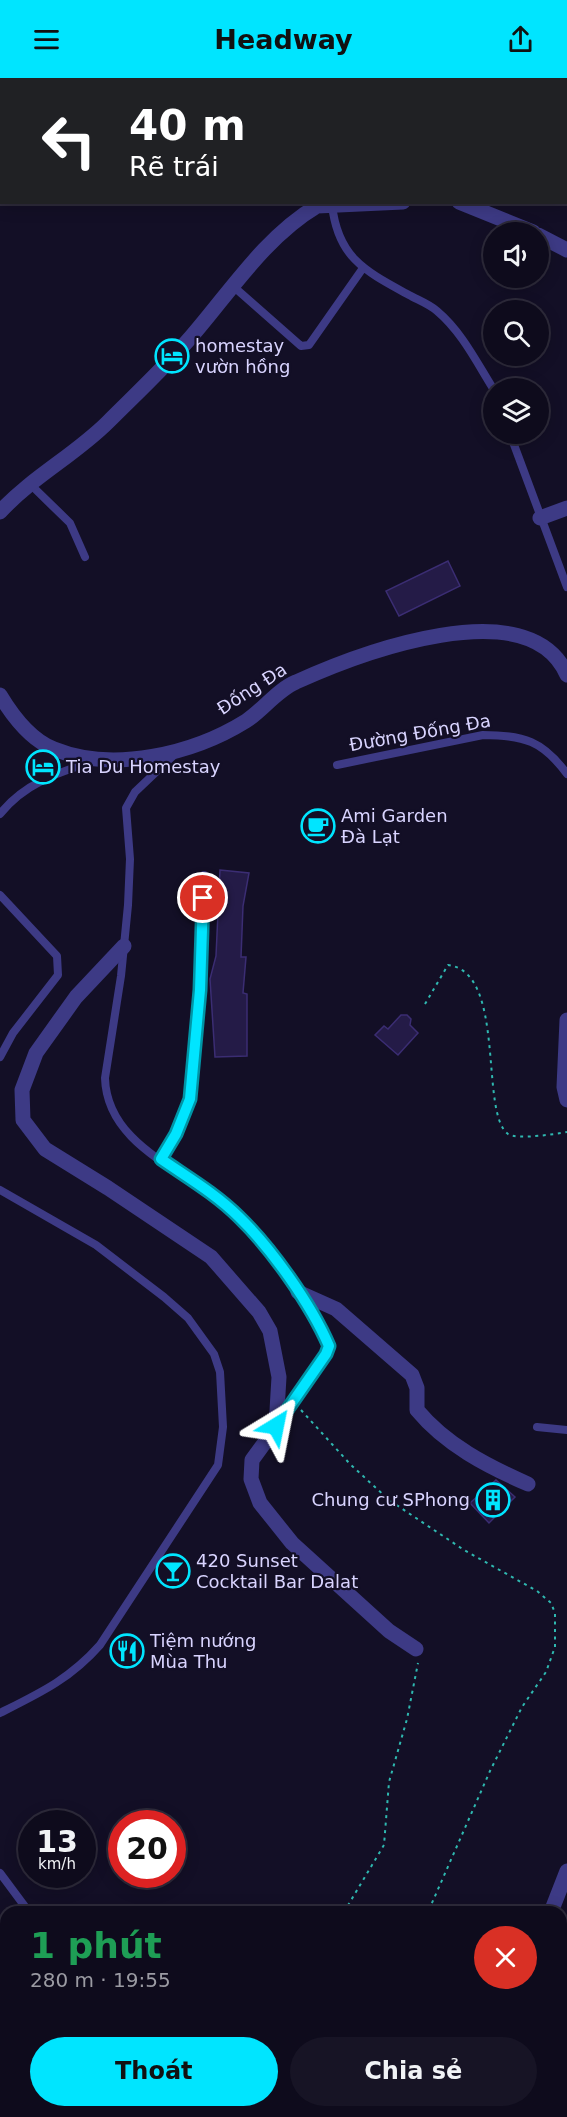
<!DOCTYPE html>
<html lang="vi">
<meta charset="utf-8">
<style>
body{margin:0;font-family:"DejaVu Sans",sans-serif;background:#171425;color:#f1f3f6;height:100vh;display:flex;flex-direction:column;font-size:22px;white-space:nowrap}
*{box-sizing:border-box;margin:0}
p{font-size:20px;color:#9b9ba3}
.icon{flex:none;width:33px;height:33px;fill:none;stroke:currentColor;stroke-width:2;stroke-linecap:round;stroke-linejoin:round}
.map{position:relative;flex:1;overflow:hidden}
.panel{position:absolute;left:0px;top:1828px;width:567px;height:212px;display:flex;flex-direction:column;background:#0e0b1c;border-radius:18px 18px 0 0;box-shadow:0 3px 15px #0003,0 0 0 2px #2e2b3b}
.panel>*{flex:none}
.guide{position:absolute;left:0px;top:0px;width:567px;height:126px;box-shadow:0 3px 15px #0003,0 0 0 2px #2e2b3b;background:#202124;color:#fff;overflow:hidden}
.fabs{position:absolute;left:483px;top:144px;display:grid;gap:12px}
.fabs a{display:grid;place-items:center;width:66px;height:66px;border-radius:50%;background:#0e0b1c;box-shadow:0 3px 15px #0003,0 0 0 2px #2e2b3b;font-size:30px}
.speed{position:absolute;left:18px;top:1732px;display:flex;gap:12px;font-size:30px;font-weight:700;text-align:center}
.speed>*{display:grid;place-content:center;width:78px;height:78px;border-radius:50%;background:#0e0b1c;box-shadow:0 3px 15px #0003,0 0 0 2px #2e2b3b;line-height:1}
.speed small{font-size:15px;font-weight:400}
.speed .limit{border:9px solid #d22;background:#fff;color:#111}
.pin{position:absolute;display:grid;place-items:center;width:51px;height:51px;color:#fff;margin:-26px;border:3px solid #fff;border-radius:50%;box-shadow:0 2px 6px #0007}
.me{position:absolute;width:66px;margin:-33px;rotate:35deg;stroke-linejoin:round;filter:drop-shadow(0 0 4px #0008)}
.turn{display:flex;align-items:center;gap:21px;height:126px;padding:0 30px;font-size:27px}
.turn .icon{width:78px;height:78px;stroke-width:2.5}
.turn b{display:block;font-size:42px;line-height:51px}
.round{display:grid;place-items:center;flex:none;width:63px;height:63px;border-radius:32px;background:#171425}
.head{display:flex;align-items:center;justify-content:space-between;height:102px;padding:0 30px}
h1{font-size:36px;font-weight:700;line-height:45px;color:#1e9e55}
.cta{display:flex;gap:12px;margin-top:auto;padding:12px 30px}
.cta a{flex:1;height:69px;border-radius:36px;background:#00e5ff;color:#111;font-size:24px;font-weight:700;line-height:69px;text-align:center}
.cta a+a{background:#171425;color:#f1f3f6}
header{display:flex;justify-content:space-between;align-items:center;height:78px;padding:0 30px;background:#00e5ff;color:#111;font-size:27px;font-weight:700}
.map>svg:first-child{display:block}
</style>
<header><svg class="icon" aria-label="menu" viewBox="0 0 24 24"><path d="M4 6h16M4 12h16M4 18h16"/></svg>Headway<svg class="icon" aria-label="share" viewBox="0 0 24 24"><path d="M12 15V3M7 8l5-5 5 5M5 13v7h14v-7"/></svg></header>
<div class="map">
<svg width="567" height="2039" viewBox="0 0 567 2039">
<rect width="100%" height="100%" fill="#130f26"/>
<!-- green -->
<path fill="#12302f" d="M 567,1951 L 567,2039 L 547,2039 L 548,2034 L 561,2034 L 561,1973 Z"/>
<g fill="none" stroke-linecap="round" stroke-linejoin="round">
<!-- stream -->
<path stroke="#0c2248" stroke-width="4.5" d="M 81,2 L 83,0"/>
</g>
<!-- building -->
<path fill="#241b47" stroke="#3b2d73" stroke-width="1.5" d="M 448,483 L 460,508 L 399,538 L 386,513 Z
M 220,792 L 249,795 L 243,828 L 241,879 L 246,879 L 243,915 L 247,916 L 247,978 L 215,979 L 210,901 L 216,878 Z
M 401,937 L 407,937 L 411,941 L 410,947 L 418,955 L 398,977 L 375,957 L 384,948 L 388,951 Z
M 496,1402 L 515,1419 L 489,1445 L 470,1425 Z"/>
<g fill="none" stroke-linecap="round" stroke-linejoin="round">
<!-- path -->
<path stroke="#2fb8b0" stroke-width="2" stroke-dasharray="3 4.5" stroke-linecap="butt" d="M 425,926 L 448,887 C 507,894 479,1035 508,1056 C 516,1062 556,1056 567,1054
M 301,1332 L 350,1386 L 389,1422 L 464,1472 L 537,1513 L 551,1525 L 555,1535 L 555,1569 L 546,1594 L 522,1629 L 490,1693 L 428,1834
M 344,1834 L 384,1767 L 389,1704 L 407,1641 L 418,1585"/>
<!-- service -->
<path stroke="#3d3a85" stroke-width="8" d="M 332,127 C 338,180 365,193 409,217 C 418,222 429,226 437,233 C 462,254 477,285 494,312
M 234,209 L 301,268 L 309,267 L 363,190
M 510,356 L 567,509
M 30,406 L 70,445 L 85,479
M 175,676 L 135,714 L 126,730 L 130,781 L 128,827 L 121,898 L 105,1000 C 107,1072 195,1094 240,1140 C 272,1172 311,1226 329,1268 L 326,1276 L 279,1344
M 337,687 L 483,657 C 524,657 543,663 567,696
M 0,736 C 24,706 56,695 92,684
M 0,817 L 57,878 L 58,897 L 13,955 L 0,979
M 161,1081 L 175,1056 L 190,1021 L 200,912 L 204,797
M 0,1112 L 96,1167 L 164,1219 L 188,1240 L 214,1276 L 220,1294 L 223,1349 L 218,1387 L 100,1567 C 70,1601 40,1615 0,1635
M 537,1349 L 567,1352
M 0,1795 L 29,1834
M 285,2034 L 286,2039"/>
<!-- minor -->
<path stroke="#3d3a85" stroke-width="15" d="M 540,440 L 567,430
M 124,868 L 76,919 L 36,975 L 22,1012 L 23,1042 L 45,1071 L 108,1110 L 211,1179 L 259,1234 L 270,1253 L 279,1299 L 276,1349 L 252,1382 L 251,1401 L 260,1425 L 292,1465 L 389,1553 L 416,1571
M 298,1214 L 336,1231 L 412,1297 L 417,1310 L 417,1332 C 446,1367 487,1388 528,1406
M 551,1834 L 567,1793
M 561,1926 L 567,1937
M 561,1969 L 567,1970
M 481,2039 L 482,2034"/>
<!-- tertiary -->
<path stroke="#3d3a85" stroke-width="15" d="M 221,0 L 246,2
M 463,0 L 465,2
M 369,2 L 375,0
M 459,124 L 533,154
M 538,157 L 567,172
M 0,434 C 32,399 75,377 108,344 C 136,316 165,289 191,259 C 230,214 265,159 317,128 L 403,124
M 0,617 C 12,637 31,662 54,671 C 113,695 193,676 246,643 C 263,632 277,612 296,604 C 358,576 529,510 567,597
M 567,942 L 564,1009 L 567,1022"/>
</g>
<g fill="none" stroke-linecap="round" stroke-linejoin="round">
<!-- route casing -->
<g stroke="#0095a6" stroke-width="15">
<path id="route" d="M 203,820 L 200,912 L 190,1021 L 176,1056 L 161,1081 C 187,1099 216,1116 239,1139 C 271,1170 311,1226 329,1268 L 326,1276 L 276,1348"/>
</g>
<!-- route -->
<use href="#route" stroke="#00e5ff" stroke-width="10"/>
</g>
<!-- icons -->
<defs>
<g id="hotel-ring" transform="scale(1.725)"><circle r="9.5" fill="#130f26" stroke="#00e5ff" stroke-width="1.5"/><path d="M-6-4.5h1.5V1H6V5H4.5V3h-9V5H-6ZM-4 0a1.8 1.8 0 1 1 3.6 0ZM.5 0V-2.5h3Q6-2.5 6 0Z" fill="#00e5ff"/></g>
<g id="cafe-ring" transform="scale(1.725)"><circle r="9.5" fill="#130f26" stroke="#00e5ff" stroke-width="1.5"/><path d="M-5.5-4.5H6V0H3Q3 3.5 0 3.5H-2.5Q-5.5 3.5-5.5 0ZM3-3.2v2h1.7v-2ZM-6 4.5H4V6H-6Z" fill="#00e5ff"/></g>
<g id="building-ring" transform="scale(1.725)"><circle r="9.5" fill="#130f26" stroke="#00e5ff" stroke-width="1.5"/><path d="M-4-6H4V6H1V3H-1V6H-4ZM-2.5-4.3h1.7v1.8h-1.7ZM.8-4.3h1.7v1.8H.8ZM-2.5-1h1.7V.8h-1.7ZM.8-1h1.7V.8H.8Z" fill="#00e5ff"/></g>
<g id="bar-ring" transform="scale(1.725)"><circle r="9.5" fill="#130f26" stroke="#00e5ff" stroke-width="1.5"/><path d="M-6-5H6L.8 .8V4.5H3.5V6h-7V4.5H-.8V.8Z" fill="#00e5ff"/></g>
<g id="restaurant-ring" transform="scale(1.725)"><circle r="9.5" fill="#130f26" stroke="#00e5ff" stroke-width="1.5"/><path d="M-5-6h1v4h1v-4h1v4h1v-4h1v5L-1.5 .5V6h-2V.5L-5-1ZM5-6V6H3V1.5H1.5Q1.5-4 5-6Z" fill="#00e5ff"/></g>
</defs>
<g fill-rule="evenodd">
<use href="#hotel-ring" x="172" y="278"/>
<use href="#hotel-ring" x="43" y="689"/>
<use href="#cafe-ring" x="318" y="748"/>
<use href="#building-ring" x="493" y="1422"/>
<use href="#bar-ring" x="173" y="1493"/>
<use href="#restaurant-ring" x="127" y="1573"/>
</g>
<g text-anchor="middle" stroke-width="4.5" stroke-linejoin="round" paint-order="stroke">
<!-- poi labels -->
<g font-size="18" fill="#d9d4ff" stroke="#130f26" text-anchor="start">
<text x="195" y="274">homestay<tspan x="195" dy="21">vườn hồng</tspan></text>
<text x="66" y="695">Tia Du Homestay</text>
<text x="341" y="744">Ami Garden<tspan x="341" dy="21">Đà Lạt</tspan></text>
<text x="470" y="1428" text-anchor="end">Chung cư SPhong</text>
<text x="196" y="1489">420 Sunset<tspan x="196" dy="21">Cocktail Bar Dalat</tspan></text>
<text x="150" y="1569">Tiệm nướng<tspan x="150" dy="21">Mùa Thu</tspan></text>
</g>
<!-- street labels -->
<g font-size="18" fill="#d9d4ff" stroke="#130f26">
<text transform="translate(252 611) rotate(-33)" y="6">Đống Đa</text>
<text transform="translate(420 655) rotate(-10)" y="6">Đường Đống Đa</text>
</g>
</g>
</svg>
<div class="fabs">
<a><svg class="icon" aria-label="sound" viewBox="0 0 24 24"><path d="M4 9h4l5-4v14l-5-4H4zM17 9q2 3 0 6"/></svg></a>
<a><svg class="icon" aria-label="search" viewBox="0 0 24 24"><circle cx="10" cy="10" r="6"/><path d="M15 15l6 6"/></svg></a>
<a><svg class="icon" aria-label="layers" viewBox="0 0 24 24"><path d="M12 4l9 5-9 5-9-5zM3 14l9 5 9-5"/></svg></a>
</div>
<div class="speed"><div>13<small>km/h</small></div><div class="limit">20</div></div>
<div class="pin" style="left:203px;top:820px;background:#d93025"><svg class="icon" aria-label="arrive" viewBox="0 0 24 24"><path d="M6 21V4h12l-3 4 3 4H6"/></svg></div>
<svg class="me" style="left:276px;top:1348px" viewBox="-20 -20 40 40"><path d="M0-17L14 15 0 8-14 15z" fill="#00e5ff" stroke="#fff" stroke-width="4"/></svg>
<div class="guide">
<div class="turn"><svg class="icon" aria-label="left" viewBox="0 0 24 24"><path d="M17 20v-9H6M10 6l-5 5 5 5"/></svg><div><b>40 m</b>Rẽ trái</div></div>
</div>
<section class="panel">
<div class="head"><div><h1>1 phút</h1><p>280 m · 19:55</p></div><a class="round" style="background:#d93025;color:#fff"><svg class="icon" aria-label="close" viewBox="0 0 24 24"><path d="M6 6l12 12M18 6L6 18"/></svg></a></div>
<div class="cta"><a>Thoát</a><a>Chia sẻ</a></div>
</section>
</div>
